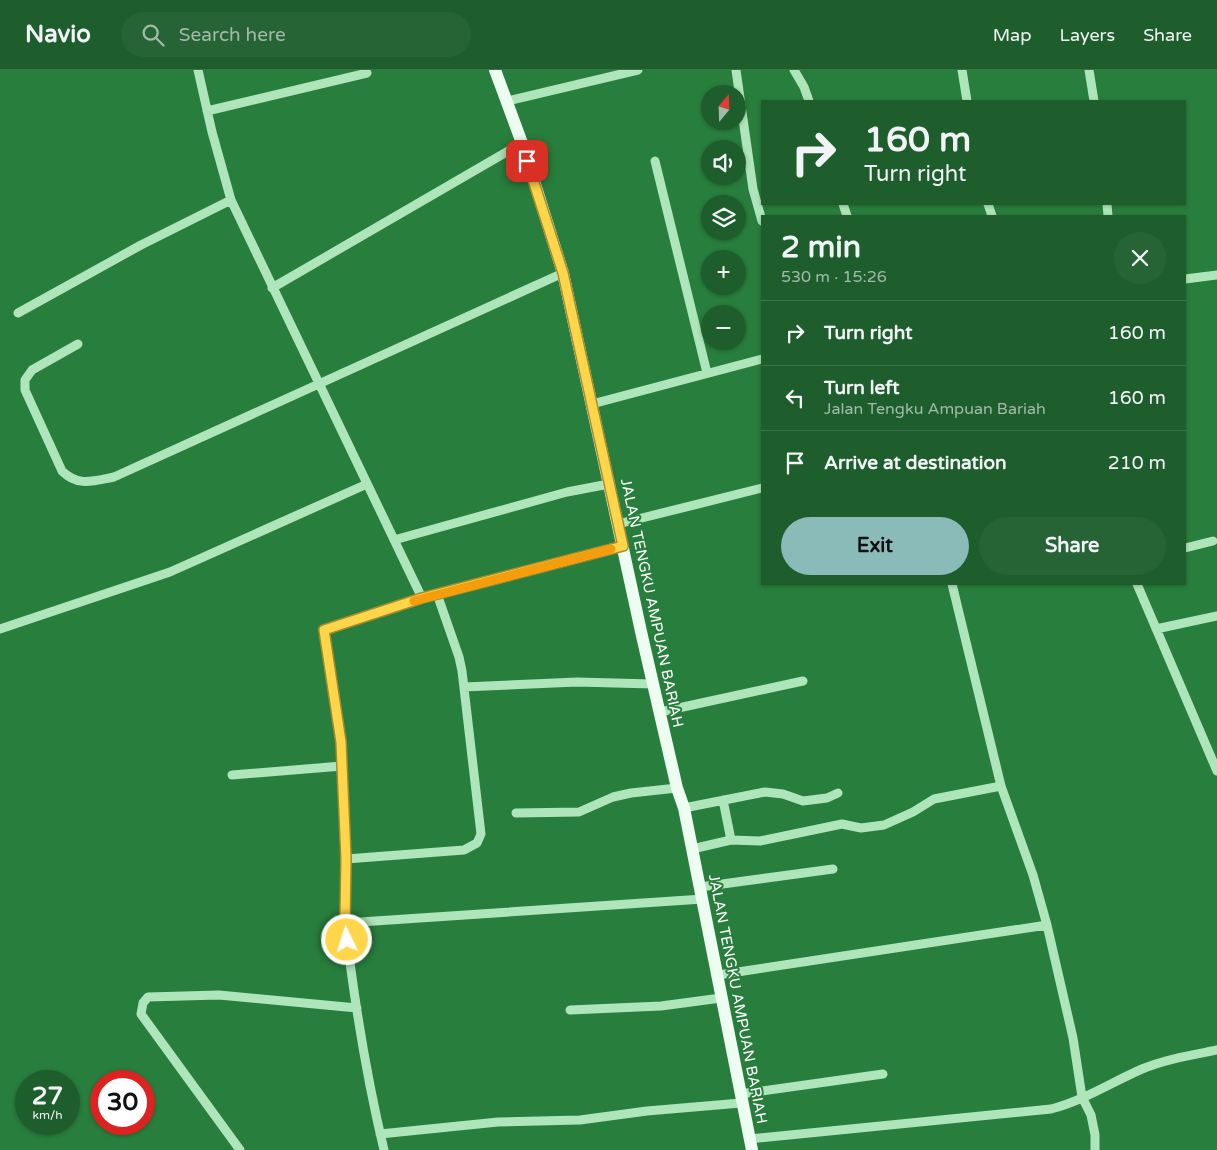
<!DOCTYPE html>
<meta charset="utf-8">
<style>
body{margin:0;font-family:"Varela Round",sans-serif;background:#266435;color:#f1f3f6;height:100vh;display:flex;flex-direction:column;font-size:19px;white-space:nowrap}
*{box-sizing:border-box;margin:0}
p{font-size:16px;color:#a1baaa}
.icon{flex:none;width:28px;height:28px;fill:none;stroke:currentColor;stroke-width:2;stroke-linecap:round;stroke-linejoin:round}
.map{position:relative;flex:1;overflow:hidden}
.side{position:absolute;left:761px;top:145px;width:425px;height:370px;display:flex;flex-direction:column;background:#1e5e2d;border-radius:0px;box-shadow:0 1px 4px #0004}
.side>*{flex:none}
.top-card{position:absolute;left:761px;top:30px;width:425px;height:105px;border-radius:0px;box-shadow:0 1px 4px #0004;background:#1e5e2d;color:#f1f3f6;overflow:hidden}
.needle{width:32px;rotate:19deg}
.buttons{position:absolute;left:701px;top:15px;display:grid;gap:10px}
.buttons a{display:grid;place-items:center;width:45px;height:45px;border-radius:50%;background:#1e5e2d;box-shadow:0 1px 4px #0004;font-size:25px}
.speed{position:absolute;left:15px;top:1000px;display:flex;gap:10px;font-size:25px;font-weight:700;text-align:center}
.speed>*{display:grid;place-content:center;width:65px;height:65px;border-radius:50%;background:#1e5e2d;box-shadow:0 1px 4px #0004;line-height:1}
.speed small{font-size:12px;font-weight:400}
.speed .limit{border:8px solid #d22;background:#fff;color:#111}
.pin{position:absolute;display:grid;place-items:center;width:42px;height:42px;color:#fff;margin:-21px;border-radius:10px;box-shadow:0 2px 8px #0006}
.me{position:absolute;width:55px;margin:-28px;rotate:356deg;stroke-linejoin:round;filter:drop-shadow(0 0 4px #0008)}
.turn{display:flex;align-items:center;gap:18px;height:105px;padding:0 20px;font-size:22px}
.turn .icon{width:65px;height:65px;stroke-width:2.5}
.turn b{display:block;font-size:35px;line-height:42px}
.round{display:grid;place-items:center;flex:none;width:52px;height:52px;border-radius:26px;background:#266435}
.overview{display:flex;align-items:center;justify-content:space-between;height:85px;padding:0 20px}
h1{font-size:30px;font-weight:800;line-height:38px}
.cta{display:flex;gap:10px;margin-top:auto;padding:10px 20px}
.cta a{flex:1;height:58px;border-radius:30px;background:#8bbbb9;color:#111;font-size:20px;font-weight:800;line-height:58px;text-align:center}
.cta a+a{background:#266435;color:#f1f3f6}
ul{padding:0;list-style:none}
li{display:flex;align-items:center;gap:15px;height:65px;padding:0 20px;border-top:1px solid #3c7349}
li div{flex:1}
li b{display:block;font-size:19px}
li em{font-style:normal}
header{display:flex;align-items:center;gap:30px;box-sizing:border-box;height:70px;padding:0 25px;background:#1e5e2d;border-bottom:1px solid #3c7349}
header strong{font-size:24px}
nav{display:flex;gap:28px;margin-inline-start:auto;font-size:18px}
.search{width:350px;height:45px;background:#266435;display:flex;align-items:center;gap:12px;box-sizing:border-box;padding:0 18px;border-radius:28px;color:#a1baaa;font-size:19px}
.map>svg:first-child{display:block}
</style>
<header>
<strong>Navio</strong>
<div class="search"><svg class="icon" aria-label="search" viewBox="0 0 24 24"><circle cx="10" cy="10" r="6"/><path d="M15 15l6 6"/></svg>Search here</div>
<nav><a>Map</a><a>Layers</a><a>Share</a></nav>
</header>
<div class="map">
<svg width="1217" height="1080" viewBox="0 0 1217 1080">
<rect width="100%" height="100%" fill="#287e3c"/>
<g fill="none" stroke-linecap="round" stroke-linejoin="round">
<!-- minor -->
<path stroke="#aee5ba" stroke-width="9" d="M 198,0 L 212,62 L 231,130 L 422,528
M 736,0 L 753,119 L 762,151
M 794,0 L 804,17 L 809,31
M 962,0 L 967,31
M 1089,0 L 1094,31
M 507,31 L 638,0
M 207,41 L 367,3
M 655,91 L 707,303
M 843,134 L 847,146
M 988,134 L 992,146
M 1107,134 L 1108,146
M 1185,209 L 1217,205
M 272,218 L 522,73
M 18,243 L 141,175 L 231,130
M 78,274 L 32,300 L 25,310 L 25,320 L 62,401 C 78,417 93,411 114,407 L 563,203
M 592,334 L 762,289
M 618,454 L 762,418
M 394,470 L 567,422 L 609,414
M 623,476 L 422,528 L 324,560 L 341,673 L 346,789 L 345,853 L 703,829
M 1185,478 L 1213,471
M 952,514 L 1001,716 L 1033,805 L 1047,855 L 1073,968 L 1082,1027 L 1091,1045 L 1095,1065 L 1095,1080
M 1137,514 L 1217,701
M 0,559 L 170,502 L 367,414
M 1156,559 L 1217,546
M 464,617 L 577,612 L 653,614
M 660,642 L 803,611
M 232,705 L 342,696
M 723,730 L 731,770
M 684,738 L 765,722 L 783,724 L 803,731 L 827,728 L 838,723
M 516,743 L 579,742 L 613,727 L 631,723 L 677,718
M 692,779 L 731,770 L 760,771 L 842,754 L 861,758 L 884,755 L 913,742 L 934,729 L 1001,716
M 346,789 L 464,780 L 477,773 L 481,764 L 462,601 L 459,587 L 437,524
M 700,817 L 833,799
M 345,853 C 354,929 366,1005 384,1080
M 718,905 L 1047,855
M 570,940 L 661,936 L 721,928
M 740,1024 L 883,1004
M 380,1064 L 498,1052 L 580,1050 L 647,1041 L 741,1033
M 749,1069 L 1051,1039 C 1083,1031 1112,1012 1142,999 C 1166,989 1192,985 1217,980
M 240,1080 L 141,944 L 143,933 L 148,927 L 219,925 L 357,938"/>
<!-- major -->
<path stroke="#eefdf2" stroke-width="12" d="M 495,0 L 522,73 L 563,203 L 642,566 L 677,718 L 684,738 L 752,1080"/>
</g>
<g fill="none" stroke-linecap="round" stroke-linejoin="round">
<!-- route casing -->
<g stroke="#a68a30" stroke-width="12">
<path id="route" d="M 347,870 L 345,853 L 346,788 L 341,672 L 324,560 L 422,528 L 623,476 L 563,203 L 527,91"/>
</g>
<!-- route -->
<use href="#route" stroke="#ffd54a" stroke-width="9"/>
<!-- slow -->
<path stroke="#f59e0b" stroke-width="9" d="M 414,531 L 611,479"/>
</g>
<g text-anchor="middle" stroke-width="4" stroke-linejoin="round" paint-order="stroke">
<!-- street labels -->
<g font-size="15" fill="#fff" stroke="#287e3c">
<text transform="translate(652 533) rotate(78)" y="5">JALAN TENGKU AMPUAN BARIAH</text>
<text transform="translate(738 929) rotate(79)" y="5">JALAN TENGKU AMPUAN BARIAH</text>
</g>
</g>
</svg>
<div class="buttons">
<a><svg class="needle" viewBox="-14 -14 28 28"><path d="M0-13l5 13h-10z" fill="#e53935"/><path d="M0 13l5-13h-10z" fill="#a1baaa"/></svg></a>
<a><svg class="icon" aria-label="sound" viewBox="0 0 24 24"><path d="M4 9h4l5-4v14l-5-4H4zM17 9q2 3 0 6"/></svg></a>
<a><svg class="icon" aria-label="layers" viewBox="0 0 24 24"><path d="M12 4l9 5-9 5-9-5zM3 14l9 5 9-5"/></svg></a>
<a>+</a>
<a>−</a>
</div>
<div class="speed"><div>27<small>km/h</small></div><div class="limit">30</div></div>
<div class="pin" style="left:527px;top:91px;background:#d93025"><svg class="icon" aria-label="arrive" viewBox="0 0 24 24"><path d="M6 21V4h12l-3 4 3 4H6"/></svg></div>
<svg class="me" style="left:347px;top:870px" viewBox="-20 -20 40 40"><circle r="17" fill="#ffd54a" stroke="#fff" stroke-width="3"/><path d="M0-11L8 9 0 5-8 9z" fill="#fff"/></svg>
<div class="top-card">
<div class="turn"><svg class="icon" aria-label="right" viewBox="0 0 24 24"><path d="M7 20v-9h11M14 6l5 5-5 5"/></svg><div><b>160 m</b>Turn right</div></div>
</div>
<section class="side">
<div class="overview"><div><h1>2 min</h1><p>530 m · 15:26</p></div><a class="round"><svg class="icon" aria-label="close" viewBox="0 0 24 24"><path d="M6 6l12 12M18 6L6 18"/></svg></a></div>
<ul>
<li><svg class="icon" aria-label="right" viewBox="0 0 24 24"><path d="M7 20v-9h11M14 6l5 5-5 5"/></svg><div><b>Turn right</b></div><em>160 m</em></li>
<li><svg class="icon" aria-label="left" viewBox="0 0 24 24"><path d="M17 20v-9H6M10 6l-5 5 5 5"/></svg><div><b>Turn left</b><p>Jalan Tengku Ampuan Bariah</p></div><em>160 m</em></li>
<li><svg class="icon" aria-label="arrive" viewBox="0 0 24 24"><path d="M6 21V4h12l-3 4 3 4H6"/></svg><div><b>Arrive at destination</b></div><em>210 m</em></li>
</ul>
<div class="cta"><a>Exit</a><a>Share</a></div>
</section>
</div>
